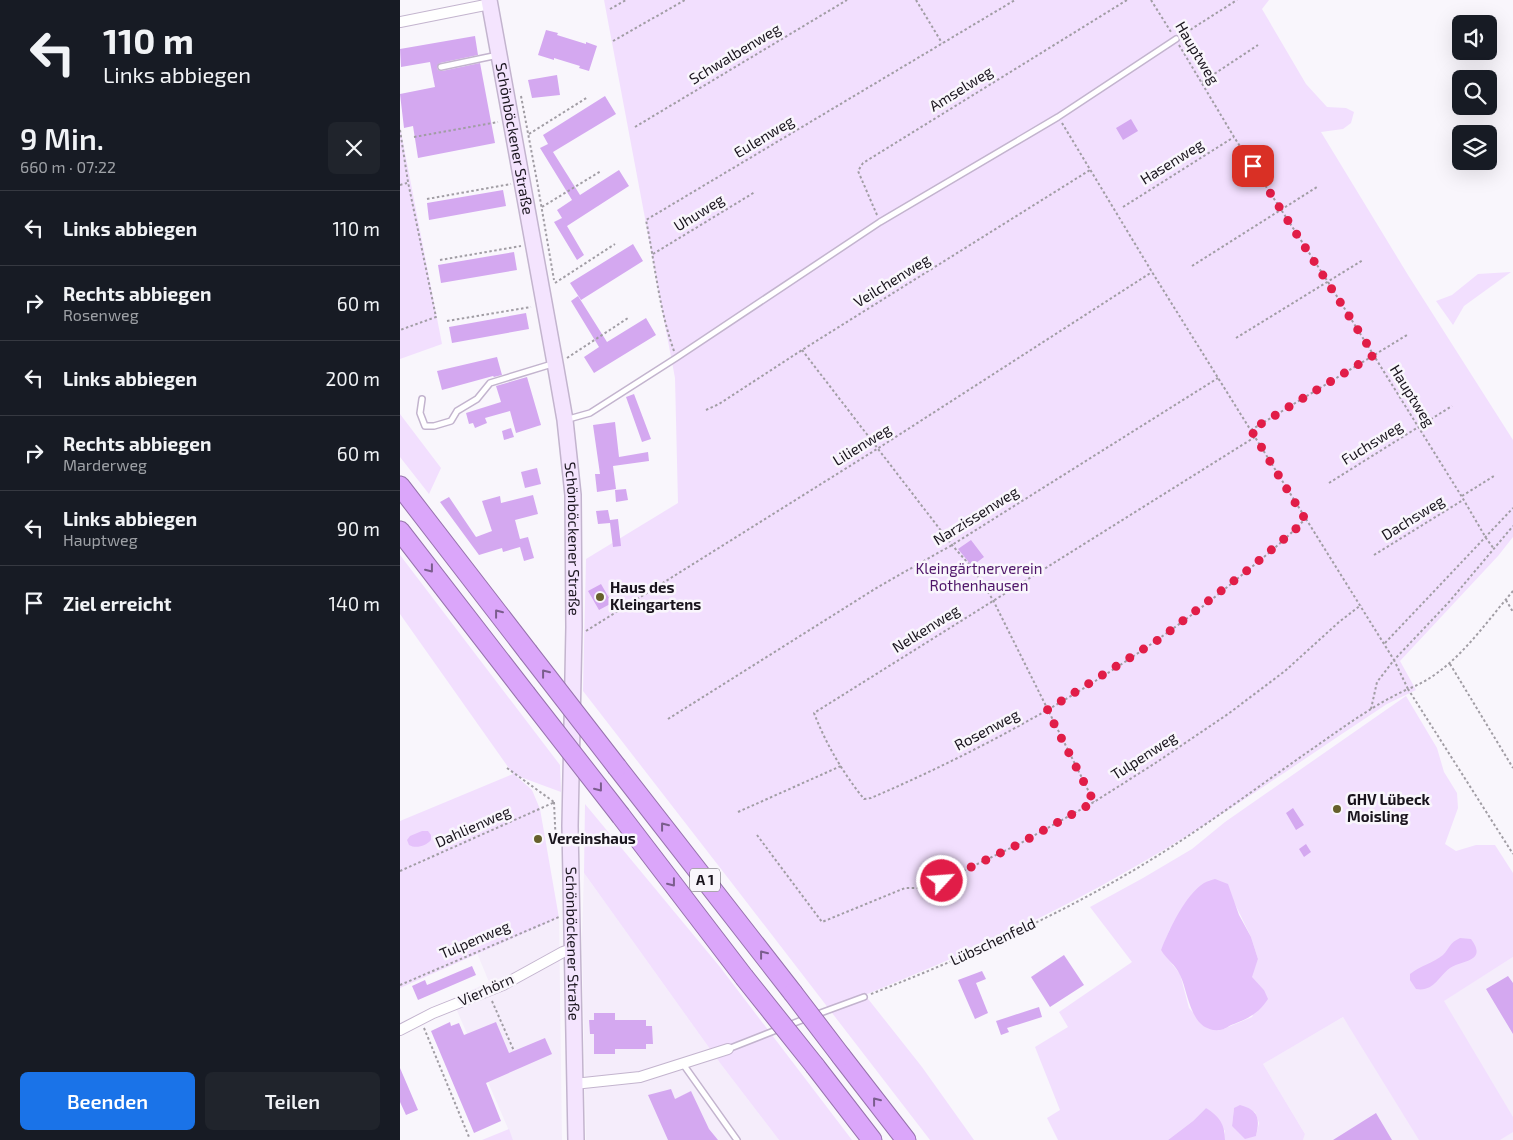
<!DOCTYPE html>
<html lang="de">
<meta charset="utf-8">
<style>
body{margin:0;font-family:"Exo 2",sans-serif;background:#20242c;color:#f1f3f6;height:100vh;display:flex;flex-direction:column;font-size:19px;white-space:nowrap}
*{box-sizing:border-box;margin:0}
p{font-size:16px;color:#9ea1a6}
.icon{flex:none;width:28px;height:28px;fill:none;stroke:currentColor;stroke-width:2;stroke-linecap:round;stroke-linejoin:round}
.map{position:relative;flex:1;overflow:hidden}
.sheet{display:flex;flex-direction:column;background:#171b24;width:400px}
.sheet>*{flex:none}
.hud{background:#171b24;color:#f1f3f6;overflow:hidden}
.fabs{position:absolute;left:1052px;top:15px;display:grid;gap:10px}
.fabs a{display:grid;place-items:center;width:45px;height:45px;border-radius:8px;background:#171b24;box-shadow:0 5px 20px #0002;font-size:25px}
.pin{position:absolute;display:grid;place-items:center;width:42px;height:42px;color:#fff;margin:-21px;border-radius:10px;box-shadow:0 2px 8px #0006}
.me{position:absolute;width:55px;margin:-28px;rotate:64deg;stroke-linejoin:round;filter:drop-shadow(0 0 4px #0008)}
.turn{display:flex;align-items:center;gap:18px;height:105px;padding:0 20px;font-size:22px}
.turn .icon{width:65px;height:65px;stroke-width:2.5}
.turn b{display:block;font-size:35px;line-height:42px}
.round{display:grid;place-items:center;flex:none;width:52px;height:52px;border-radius:8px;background:#20242c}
.overview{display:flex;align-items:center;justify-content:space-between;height:85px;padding:0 20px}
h1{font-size:30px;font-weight:600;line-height:38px}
.cta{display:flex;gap:10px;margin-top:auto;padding:10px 20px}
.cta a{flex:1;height:58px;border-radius:8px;background:#1a73e8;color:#fff;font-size:20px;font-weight:600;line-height:58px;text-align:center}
.cta a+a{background:#20242c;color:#f1f3f6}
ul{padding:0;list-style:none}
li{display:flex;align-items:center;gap:15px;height:75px;padding:0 20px;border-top:1px solid #363941}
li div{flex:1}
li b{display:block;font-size:19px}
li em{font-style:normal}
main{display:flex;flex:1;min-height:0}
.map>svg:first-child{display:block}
</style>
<main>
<section class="sheet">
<div class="hud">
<div class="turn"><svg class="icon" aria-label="left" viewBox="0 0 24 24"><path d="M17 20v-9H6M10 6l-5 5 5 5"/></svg><div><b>110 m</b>Links abbiegen</div></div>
</div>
<div class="overview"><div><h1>9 Min.</h1><p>660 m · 07:22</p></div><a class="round"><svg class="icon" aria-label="close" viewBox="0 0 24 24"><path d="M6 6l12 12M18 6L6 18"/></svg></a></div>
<ul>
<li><svg class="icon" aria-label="left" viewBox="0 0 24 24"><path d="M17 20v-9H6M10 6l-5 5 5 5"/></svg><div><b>Links abbiegen</b></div><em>110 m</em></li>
<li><svg class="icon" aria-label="right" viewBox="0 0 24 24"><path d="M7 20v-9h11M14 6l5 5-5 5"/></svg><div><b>Rechts abbiegen</b><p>Rosenweg</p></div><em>60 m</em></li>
<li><svg class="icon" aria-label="left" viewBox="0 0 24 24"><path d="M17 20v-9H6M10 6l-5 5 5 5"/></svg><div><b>Links abbiegen</b></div><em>200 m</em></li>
<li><svg class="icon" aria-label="right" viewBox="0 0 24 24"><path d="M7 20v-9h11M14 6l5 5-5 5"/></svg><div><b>Rechts abbiegen</b><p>Marderweg</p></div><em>60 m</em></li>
<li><svg class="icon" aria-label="left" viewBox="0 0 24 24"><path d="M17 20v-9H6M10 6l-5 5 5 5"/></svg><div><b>Links abbiegen</b><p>Hauptweg</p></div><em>90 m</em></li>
<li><svg class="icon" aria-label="arrive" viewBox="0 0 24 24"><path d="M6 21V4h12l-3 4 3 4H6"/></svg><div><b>Ziel erreicht</b></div><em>140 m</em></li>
</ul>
<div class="cta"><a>Beenden</a><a>Teilen</a></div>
</section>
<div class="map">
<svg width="1113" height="1140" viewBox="0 0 1113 1140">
<rect width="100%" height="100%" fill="#f9f6fc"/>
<!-- built -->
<path fill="#f5edfb" d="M 184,873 L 320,1063 L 379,1140 L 186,1140 L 182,938 Z
M 159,918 L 162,1140 L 113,1140 L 52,999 L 89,982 L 77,953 Z
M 1113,957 L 1113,1140 L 903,1140 L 905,1134 L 863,1064 L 943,1017 L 965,1050 Z"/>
<!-- green -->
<path fill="#f2dffe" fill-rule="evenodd" d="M 204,0 L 869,0 L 862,9 L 906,84 L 927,107 L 946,108 L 954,112 L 951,123 L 943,129 L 921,132 L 1008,275 L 1113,440 L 1113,537 L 1098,556 L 1000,661 L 1016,690 L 987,704 C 902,760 818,820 729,870 C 645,919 555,958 465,995 L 522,1067 L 574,1140 L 530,1140 L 328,878 L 183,691 L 186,559 L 278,503 L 275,378 Z
M 0,127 L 42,344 L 0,359 Z
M 1111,272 L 1064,306 L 1053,325 L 1036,301 L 1052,295 L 1078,274 Z
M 0,414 L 41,468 L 29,494 L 0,457 Z
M 0,555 L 160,765 L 161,792 L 115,775 L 132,790 L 140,809 L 159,918 L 0,988 L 0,821 L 113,774 L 0,614 Z
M 1006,696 L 1037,748 L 1044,772 L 1057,793 L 1058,808 L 1045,844 L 1056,851 L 1076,845 L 1095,845 L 1113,873 L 1113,957 L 1044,1001 L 1113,1117 L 1113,1132 L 1100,1140 L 1019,1140 L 943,1017 L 863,1064 L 905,1134 L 903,1140 L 825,1140 L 825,1131 L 806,1108 L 793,1121 L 768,1140 L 658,1140 L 647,1118 L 660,1110 L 635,1047 L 668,1027 L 659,1012 L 732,962 L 690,907 L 743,878 L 792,849 L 825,822 ZM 834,902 L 851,937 L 858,959 L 851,977 L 864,990 L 852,1017 L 821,1030 L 807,1028 L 789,1008 L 780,974 L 761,950 L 770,929 ZM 834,1108 L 855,1112 L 859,1123 L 856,1136 L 832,1126 Z
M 185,804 L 320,967 L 452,1140 L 379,1140 L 320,1063 L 184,873 Z
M 109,1129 L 113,1140 L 82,1140 Z"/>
<!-- water -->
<path fill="#e5c1fb" d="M 22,831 L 28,831 L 31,835 L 31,840 C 26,846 16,849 9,845 L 7,840 L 10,836 Z
M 815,879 L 828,884 L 839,915 L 851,937 L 858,959 L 852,977 L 864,990 L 868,999 C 859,1013 849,1018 834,1024 C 830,1025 824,1030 820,1030 C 790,1033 789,993 780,975 C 776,965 766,959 761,950 C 769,930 785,895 804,883 C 807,881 812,880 815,879 Z
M 1060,938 L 1071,939 C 1088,962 1062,960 1050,968 C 1038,977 1034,992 1016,989 L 1010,980 L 1010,974 C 1020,966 1033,963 1043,955 C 1050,948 1049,943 1060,938 Z
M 840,1105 C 859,1110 860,1119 856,1136 L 845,1139 L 832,1126 L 834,1108 Z
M 806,1108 C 819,1116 825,1124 825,1140 L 768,1140 L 793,1121 Z"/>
<!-- building -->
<path fill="#d4a8f0" d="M 146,30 L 158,33 L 157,35 L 186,44 L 186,42 L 197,46 L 189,71 L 179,68 L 180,66 L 154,58 L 154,60 L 138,55 Z
M 75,36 L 78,55 L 40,63 L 37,67 L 38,70 L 42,71 L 80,63 L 95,143 L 18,158 L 13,126 L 4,128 L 0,94 L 35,87 L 30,62 L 1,67 L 0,49 Z
M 157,75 L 160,95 L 132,98 L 128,80 Z
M 205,96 L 216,114 L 153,152 L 180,195 L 219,170 L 229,186 L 167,226 L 184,255 L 177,260 L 154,222 L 162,218 L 157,210 L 172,200 L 140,148 L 148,144 L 143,135 Z
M 731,119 L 738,131 L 723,140 L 716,128 Z
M 103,190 L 106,206 L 29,220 L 27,203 Z
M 233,244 L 243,261 L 181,300 L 170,283 Z
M 114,252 L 117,270 L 41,283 L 38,265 Z
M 178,296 L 207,342 L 246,318 L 256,335 L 194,373 L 184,357 L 199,347 L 171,301 Z
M 126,313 L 129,329 L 52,343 L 49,327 Z
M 97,357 L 102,375 L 94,377 L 93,376 L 42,390 L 37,371 Z
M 127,377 L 141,425 L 116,433 L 110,411 L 85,418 L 87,423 L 75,428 L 73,423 L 69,424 L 66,413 L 101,402 L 96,386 Z
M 234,394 L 251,439 L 242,442 L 226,397 Z
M 215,422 L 219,457 L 248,452 L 249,461 L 213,466 L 216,489 L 197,492 L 195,474 L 200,474 L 193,425 Z
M 111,428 L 114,437 L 104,440 L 102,431 Z
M 137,468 L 141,484 L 125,488 L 121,472 Z
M 226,489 L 228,500 L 216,502 L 215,490 Z
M 133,495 L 138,514 L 115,520 L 120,539 L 128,537 L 134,558 L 124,561 L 120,547 L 103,552 L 102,548 L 79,555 L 40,502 L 49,497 L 76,537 L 92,531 L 82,501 L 100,496 L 101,503 Z
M 208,510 L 210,520 L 218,519 L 221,546 L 213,547 L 210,523 L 198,524 L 196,511 Z
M 571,540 L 584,557 L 572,566 L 558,549 Z
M 201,584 L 212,603 L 199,610 L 188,591 Z
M 893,808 L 904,825 L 896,830 L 886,813 Z
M 906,844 L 911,852 L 904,857 L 899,849 Z
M 664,955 L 684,985 L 650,1007 L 631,977 Z
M 72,966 L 76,975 L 18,1000 L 12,986 L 25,980 L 27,985 Z
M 582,971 L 586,979 L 576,983 L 588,1013 L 575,1019 L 558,980 Z
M 1108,976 L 1113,983 L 1113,1034 L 1086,989 Z
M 639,1007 L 642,1017 L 607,1028 L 609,1032 L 601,1035 L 596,1021 Z
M 194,1013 L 215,1013 L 215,1020 L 246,1020 L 246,1026 L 252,1026 L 253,1044 L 246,1044 L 246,1049 L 215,1049 L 215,1054 L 194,1054 L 194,1034 L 190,1034 L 189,1020 L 194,1020 Z
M 50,1022 L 51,1026 L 59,1023 L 64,1035 L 96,1022 L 109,1053 L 145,1038 L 152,1054 L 86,1083 L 101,1121 L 74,1133 L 31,1031 Z
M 0,1068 L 18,1110 L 6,1115 L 0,1102 Z
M 271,1089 L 275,1099 L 291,1091 L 309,1129 L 318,1140 L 268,1140 L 248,1095 Z
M 976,1113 L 992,1140 L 933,1140 Z"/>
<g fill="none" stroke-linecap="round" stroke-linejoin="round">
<!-- service casing -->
<g stroke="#c3b4ce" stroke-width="8">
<path id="service" d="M 41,67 L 98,55
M 22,399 L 20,413 L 25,426 L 34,426 L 51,421 L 57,411 L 77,399 L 90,383 L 152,364
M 165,420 L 190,413 L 276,358 L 480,222 L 658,117 L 776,39
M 415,1015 L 464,997
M 328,1049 L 407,1018
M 283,1064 L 337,1140"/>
</g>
<!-- minor casing -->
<g stroke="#c3b4ce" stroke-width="12">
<path id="minor" d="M 0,22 L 90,4
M 0,1030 L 33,1013 L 103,985 L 163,952 L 172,949
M 174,1084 L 240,1077 L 328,1049"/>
</g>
<!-- secondary casing -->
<g stroke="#c3b4ce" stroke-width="18">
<g id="secondary">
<path id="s1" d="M 89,0 L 155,363 L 165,420 L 173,495 L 174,627 L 170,826 L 176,1140"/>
</g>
</g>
<!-- motorway casing -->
<g stroke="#9773ad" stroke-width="21">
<path id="motorway" d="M 0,486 L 128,652
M 0,531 L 126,694
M 217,767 L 393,993
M 221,816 L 344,977
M 441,1056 L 506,1140
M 415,1066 L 472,1140"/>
</g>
<!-- path -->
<path stroke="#a19da4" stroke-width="2" stroke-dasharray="2.5 2.5" stroke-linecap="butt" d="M 516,0 L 542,43
M 751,0 L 771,32
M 210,9 L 226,0
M 782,35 L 837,0
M 213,41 L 285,0
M 779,45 L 834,137 L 928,282 L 1062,497 L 1086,538 L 1094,549
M 802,82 L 858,45
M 121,96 L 137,181 L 154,280
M 662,123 L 752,272 L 994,660 L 1049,602 L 1113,526
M 235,127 L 447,0
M 0,130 L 8,182 L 36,317 L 0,330
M 129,134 L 188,97
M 14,137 L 98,122
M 0,185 L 7,183
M 27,199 L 111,184
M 142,207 L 201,171
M 723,207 L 834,137
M 477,215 L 458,171 L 463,163 L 727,0
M 253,254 L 355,192
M 40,260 L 121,246
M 792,266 L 917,187
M 155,283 L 215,244
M 47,321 L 131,307
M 836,338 L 963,260
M 402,350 L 552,545 L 574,570 L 593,600 L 694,802
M 274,351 C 259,309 255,264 246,220 L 615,0
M 167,358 L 228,318
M 306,410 L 319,404 L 402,350 L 690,170
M 851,430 L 1007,335
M 855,437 L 414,713 C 426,744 443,773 464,799 L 471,798 C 599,743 723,672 831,584 C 856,563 883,543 905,519
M 929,483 L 1052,406
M 1062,496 L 1094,476
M 974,555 L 1063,500
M 1113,591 C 1082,627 1053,672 1008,689 L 1113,854
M 1106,600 L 1113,612
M 186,631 L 477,449 L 752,272
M 985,643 L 1113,508
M 1050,664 L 1113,768
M 268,719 L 478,587 L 552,545 L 818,378
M 107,768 L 154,802
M 154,802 L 156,847
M 338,812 L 441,766
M 357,835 L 422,922 L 505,888 L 523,888 L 542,881 L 619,844 L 694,802 L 757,762 L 828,714 L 885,671 L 939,622 L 961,605
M 0,871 L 155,802
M 0,985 L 159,917
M 471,994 C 578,952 683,905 779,842 C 825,812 870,778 915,747 C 945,726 975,704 1008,689 L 994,660 L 977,682 L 971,709
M 92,1001 L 114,1051
M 24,1028 L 69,1137"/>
<!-- service -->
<use href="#service" stroke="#fff" stroke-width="5"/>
<!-- minor -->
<use href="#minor" stroke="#fff" stroke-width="10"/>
<!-- secondary -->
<use href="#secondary" stroke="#f4e4fe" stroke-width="15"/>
<!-- motorway -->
<use href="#motorway" stroke="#dba6fa" stroke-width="19"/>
<!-- motorway-bridge casing -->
<g stroke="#9773ad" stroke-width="21" stroke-linecap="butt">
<path id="motorway-bridge" d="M 128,652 L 217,767
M 126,694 L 221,816
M 344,977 L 415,1066
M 393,993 L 441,1056"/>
</g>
<!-- motorway-bridge -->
<use href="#motorway-bridge" stroke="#dba6fa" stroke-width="19"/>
</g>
<!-- one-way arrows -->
<defs><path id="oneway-chevron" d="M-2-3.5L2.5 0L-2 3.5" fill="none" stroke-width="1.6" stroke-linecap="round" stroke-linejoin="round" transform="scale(1.25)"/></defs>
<g stroke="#7a5d8c">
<use href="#oneway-chevron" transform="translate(30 569) rotate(52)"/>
<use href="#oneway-chevron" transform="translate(98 613) rotate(-128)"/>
<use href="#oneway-chevron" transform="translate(145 673) rotate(-128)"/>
<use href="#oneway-chevron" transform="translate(199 788) rotate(52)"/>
<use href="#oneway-chevron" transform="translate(264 826) rotate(-128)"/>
<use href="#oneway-chevron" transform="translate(272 883) rotate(52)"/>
<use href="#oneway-chevron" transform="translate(363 954) rotate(-128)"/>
<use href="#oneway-chevron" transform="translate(476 1101) rotate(-128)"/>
</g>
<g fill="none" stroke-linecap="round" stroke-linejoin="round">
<!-- route -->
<path stroke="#e11d48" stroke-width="9" stroke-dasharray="0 16.2" d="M 542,881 L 619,844 L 694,802 L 647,710 L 761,638 L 849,569 L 898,527 L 905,519 L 851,430 L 974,355 L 853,166"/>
</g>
<!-- markers -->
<g fill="#66602c" stroke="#f9f6fc" stroke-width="2">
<circle cx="200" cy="597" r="5"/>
<circle cx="937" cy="809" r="5"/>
<circle cx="138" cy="839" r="5"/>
</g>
<g text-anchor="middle" stroke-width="5" stroke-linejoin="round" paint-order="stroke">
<!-- shield labels -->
<rect fill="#f9f6fc" stroke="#5c5860" stroke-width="1" x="290" y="868.5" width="30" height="23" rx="4"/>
<g font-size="14" font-weight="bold" fill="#19141d">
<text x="305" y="885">A 1</text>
</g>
<!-- street labels -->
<g font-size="15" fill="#19141d" stroke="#f9f6fc">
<text transform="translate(797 53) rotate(59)" y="5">Hauptweg</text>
<text transform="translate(335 54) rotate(-31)" y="5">Schwalbenweg</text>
<text transform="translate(561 89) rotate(-32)" y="5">Amselweg</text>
<text transform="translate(364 137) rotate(-31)" y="5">Eulenweg</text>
<text dy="5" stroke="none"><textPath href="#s1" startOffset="141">Schönböckener Straße</textPath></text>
<text transform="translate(772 162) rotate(-32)" y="5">Hasenweg</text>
<text transform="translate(299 213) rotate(-32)" y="5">Uhuweg</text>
<text transform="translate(492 281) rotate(-32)" y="5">Veilchenweg</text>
<text transform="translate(1012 396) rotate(58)" y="5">Hauptweg</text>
<text transform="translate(972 443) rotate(-32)" y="5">Fuchsweg</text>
<text transform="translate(462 445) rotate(-32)" y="5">Lilienweg</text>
<text transform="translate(576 516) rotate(-32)" y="5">Narzissenweg</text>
<text transform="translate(1013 518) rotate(-32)" y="5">Dachsweg</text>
<text dy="5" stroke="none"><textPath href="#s1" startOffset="546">Schönböckener Straße</textPath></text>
<text transform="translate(526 629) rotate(-32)" y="5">Nelkenweg</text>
<text transform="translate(587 730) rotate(-28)" y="5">Rosenweg</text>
<text transform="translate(744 756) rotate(-33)" y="5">Tulpenweg</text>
<text transform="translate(73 827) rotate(-24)" y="5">Dahlienweg</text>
<text transform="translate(75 940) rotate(-23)" y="5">Tulpenweg</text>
<text transform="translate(593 942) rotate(-25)" y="5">Lübschenfeld</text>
<text dy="5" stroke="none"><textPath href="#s1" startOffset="951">Schönböckener Straße</textPath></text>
<text transform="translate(86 990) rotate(-24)" y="5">Vierhörn</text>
</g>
<!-- park labels -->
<g font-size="15" fill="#4f1669" stroke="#f9f6fc">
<text x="579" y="574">Kleingärtnerverein<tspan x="579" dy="17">Rothenhausen</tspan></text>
</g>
<!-- poi labels -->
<g font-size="15" font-weight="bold" fill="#19141d" stroke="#f9f6fc" text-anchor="start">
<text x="210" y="593">Haus des<tspan x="210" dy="17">Kleingartens</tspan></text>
<text x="947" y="805">GHV Lübeck<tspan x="947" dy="17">Moisling</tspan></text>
<text x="148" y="844">Vereinshaus</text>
</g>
</g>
</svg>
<div class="fabs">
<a><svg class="icon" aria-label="sound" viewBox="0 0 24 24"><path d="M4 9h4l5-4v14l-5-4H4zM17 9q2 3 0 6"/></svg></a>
<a><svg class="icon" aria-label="search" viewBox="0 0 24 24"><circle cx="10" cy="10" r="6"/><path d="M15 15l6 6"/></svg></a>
<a><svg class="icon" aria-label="layers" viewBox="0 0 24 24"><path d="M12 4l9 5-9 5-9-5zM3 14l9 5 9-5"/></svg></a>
</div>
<div class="pin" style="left:853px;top:166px;background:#d93025"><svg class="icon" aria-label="arrive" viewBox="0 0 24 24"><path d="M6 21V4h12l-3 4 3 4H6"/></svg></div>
<svg class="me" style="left:542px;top:881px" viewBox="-20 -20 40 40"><circle r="17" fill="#e11d48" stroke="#fff" stroke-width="3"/><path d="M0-11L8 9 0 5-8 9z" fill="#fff"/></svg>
</div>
</main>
